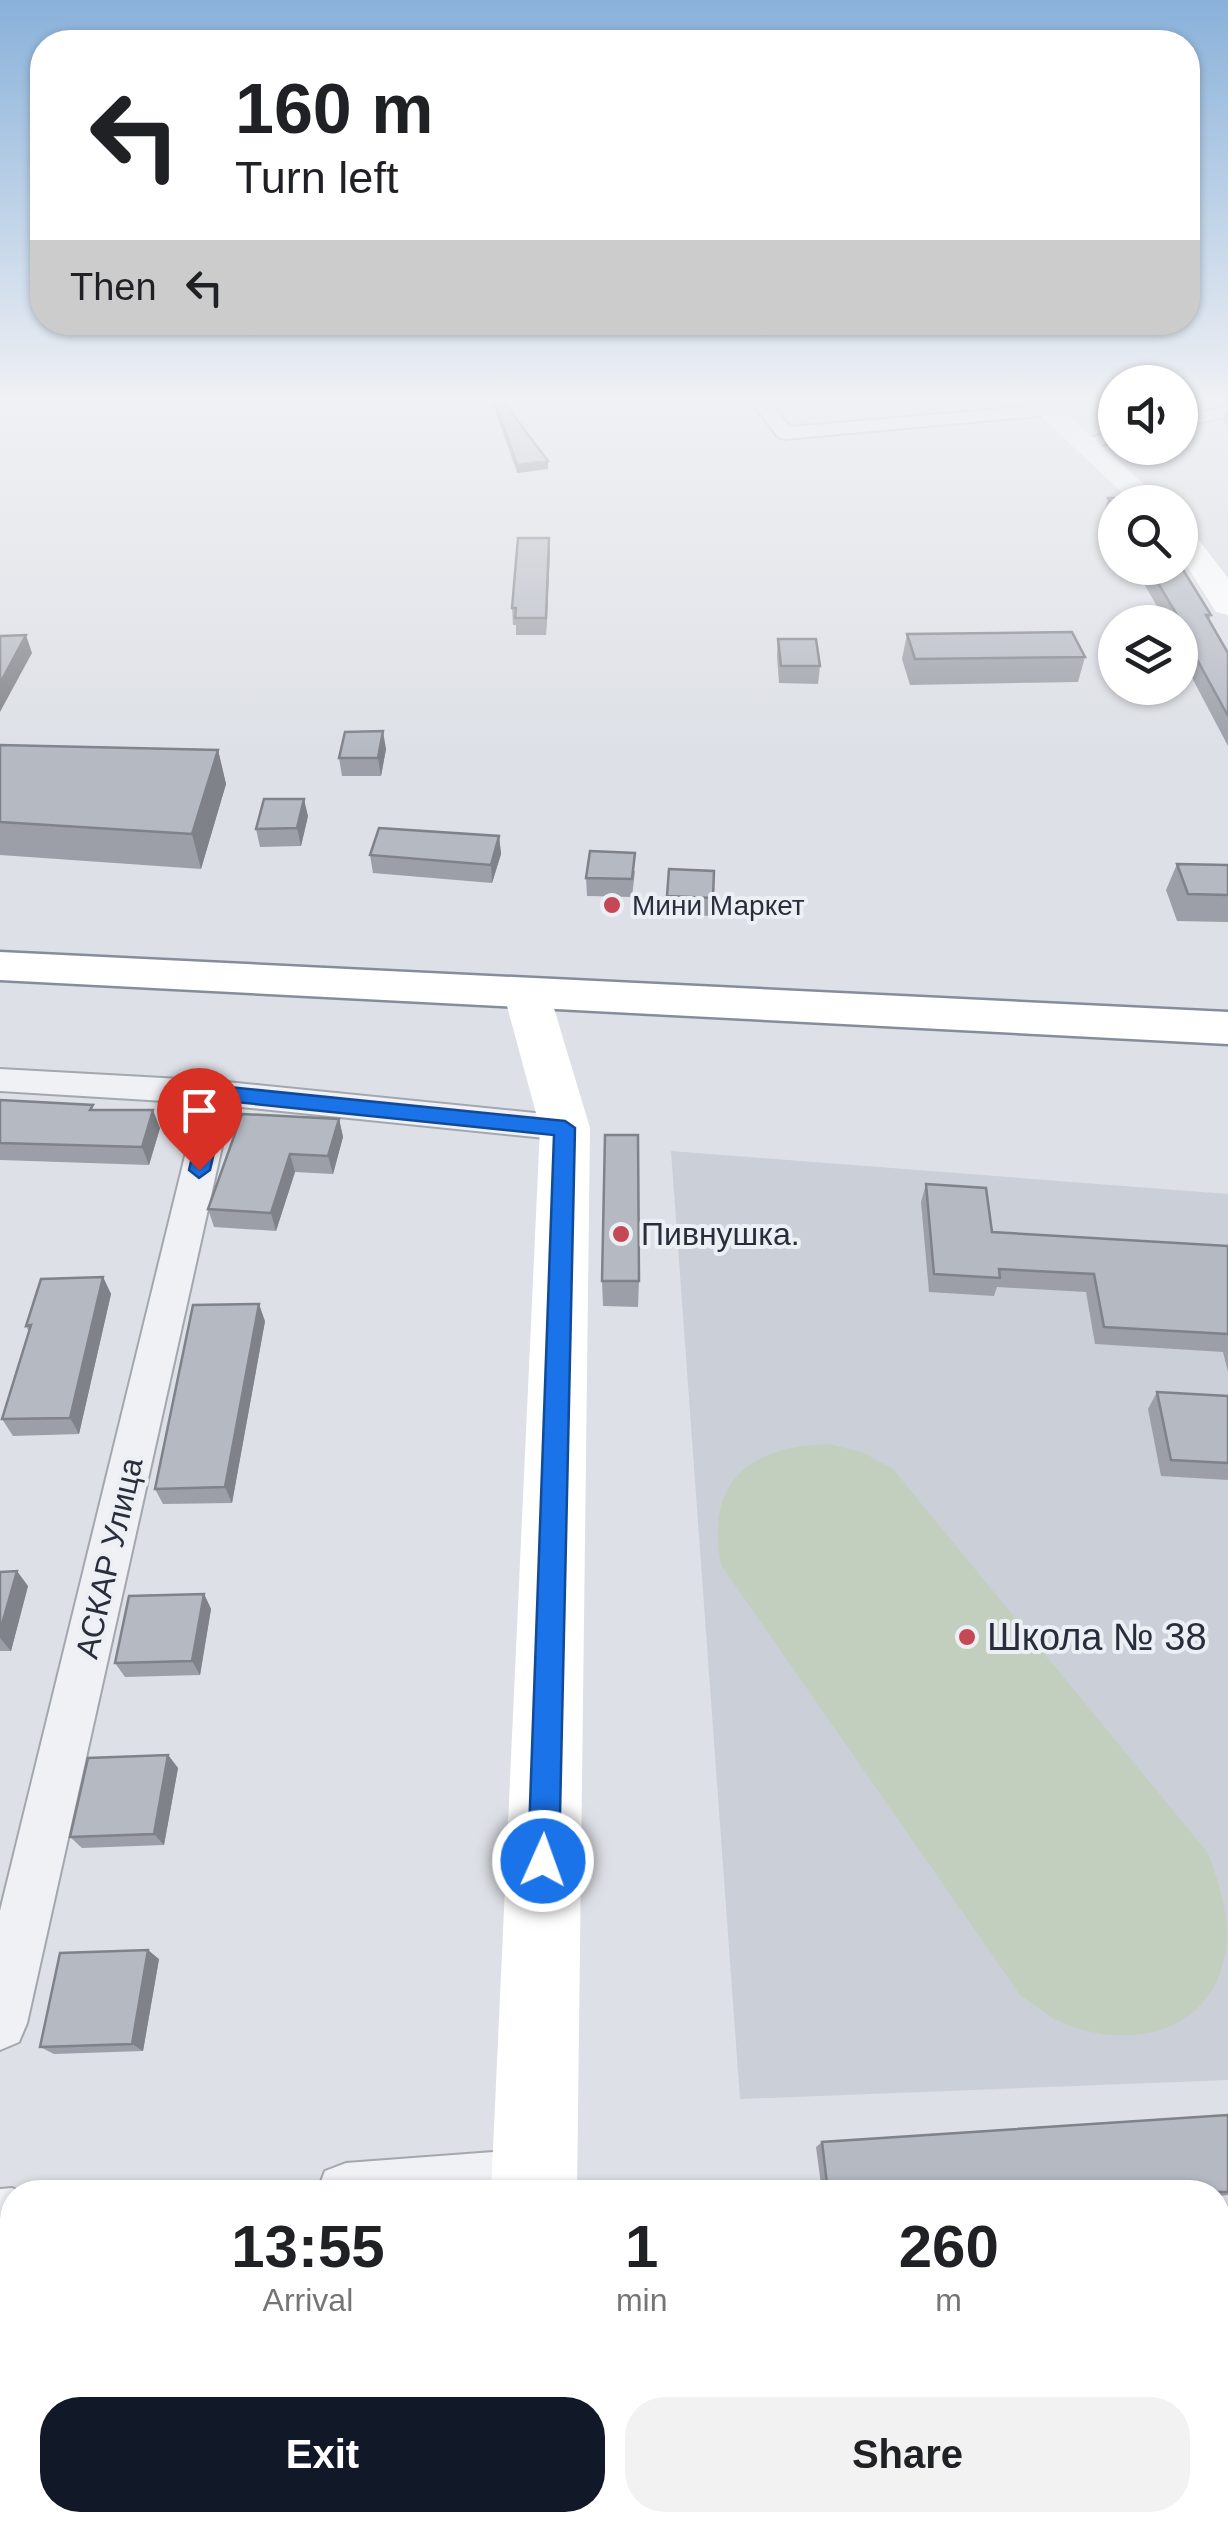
<!DOCTYPE html>
<meta charset="utf-8">
<style>
body{margin:0;font-family:Arial,sans-serif;background:#f2f2f2;color:#202124;height:100vh;display:flex;flex-direction:column;font-size:38px;white-space:nowrap}
*{box-sizing:border-box;margin:0}
p{font-size:32px;color:#757577}
.icon{flex:none;width:55px;height:55px;fill:none;stroke:currentColor;stroke-width:2;stroke-linecap:round;stroke-linejoin:round}
.map{position:relative;flex:1;overflow:hidden}
.panel{position:absolute;left:0px;top:2180px;width:1230px;height:352px;display:flex;flex-direction:column;background:#fff;border-radius:40px 40px 0 0;box-shadow:0 2px 8px #0004}
.panel>*{flex:none}
.guide{position:absolute;left:30px;top:30px;width:1170px;height:305px;border-radius:40px;box-shadow:0 2px 8px #0004;background:#fff;color:#202124;overflow:hidden}
.controls{position:absolute;left:1098px;top:365px;display:grid;gap:20px}
.controls a{display:grid;place-items:center;width:100px;height:100px;border-radius:50%;background:#fff;box-shadow:0 2px 8px #0004;font-size:50px}
.pin{position:absolute;display:grid;place-items:center;width:85px;height:85px;color:#fff;margin:-102px -42px;border-radius:50% 50% 50% 0;rotate:-45deg;box-shadow:0 0 10px #0007}
.pin .icon{rotate:45deg}
.me{position:absolute;width:110px;margin:-55px;rotate:2deg;stroke-linejoin:round;filter:drop-shadow(0 0 8px #0008)}
.turn{display:flex;align-items:center;gap:35px;height:210px;padding:0 40px;font-size:45px}
.turn .icon{width:130px;height:130px;stroke-width:2.5}
.turn b{display:block;font-size:70px;line-height:85px}
.then{display:flex;align-items:center;height:95px;padding:0 40px;background:#0003;gap:20px;font-size:38px}
.eta{display:flex;justify-content:space-evenly;align-items:center;height:170px;text-align:center}
.eta b{font-size:60px;font-weight:600;line-height:70px}
.action{display:flex;gap:20px;margin-top:auto;padding:20px 40px}
.action a{flex:1;height:115px;border-radius:40px;background:#111827;color:#fff;font-size:40px;font-weight:600;line-height:115px;text-align:center}
.action a+a{background:#f2f2f2;color:#202124}
.map>svg:first-child{display:block}
</style>
<div class="map">
<svg width="1228" height="2532" viewBox="0 0 1228 2532">
<rect width="100%" height="100%" fill="#dde0e6"/>
<!-- built -->
<path fill="#cbcfd7" d="M 671,1151 L 1228,1194 L 1228,2080 L 740,2099 Z"/>
<!-- green -->
<path fill="#c2cfbf" d="M 828,1444 L 862,1452 L 893,1469 L 1208,1853 C 1219,1882 1228,1911 1227,1942 C 1218,2030 1137,2052 1065,2024 C 1049,2018 1034,2004 1020,1995 L 721,1565 C 706,1482 747,1447 828,1444 Z"/>
<g fill="none" stroke-linecap="round" stroke-linejoin="round">
<!-- street casing -->
<g stroke="#a3a7af" stroke-width="4">
<path id="street" d="M 750,400 L 768,400 L 790,427 L 1048,405 L 1057,410 L 1048,415 L 785,439 L 778,437 Z
M 1228,406 L 1228,416 L 1180,427 L 1180,417 Z
M 1115,430 L 1115,442 L 1085,449 L 1076,443 Z
M 0,1069 L 217,1081 L 565,1116 L 577,1119 L 582,1128 L 577,1137 L 565,1140 L 231,1106 L 27,2023 L 19,2042 L 0,2050 L 0,1911 L 198,1103 L 0,1091 Z
M 534,2149 L 555,2157 L 563,2178 L 557,2192 L 317,2192 L 325,2171 L 346,2163 Z
M 12,2188 L 22,2192 L 12,2192 L 12,2247 L 0,2249 L 0,2189 Z
M 1228,2283 L 1228,2345 L 1218,2346 L 1218,2284 Z"/>
</g>
<!-- highway casing -->
<g stroke="#858d9b" stroke-width="5">
<path id="highway" d="M 0,952 L 1228,1012 L 1228,1044 L 0,980 Z"/>
</g>
<!-- street -->
<use href="#street" fill="#eff1f4" fill-rule="evenodd"/>
<!-- secondary -->
<path fill="#fff" fill-rule="evenodd" d="M 1024,400 L 1052,400 L 1163,502 L 1132,502 Z
M 1180,527 L 1191,530 L 1228,578 L 1228,615 L 1216,612 L 1180,555 Z
M 527,980 L 543,984 L 550,995 L 590,1128 L 577,2192 L 491,2192 L 540,1128 L 504,995 L 511,984 Z
M 483,2520 L 581,2520 L 581,2532 L 483,2532 Z"/>
<!-- highway -->
<use href="#highway" fill="#fff" fill-rule="evenodd"/>
</g>
<!-- wall -->
<path fill="#9c9fa7" d="M 493,400 L 548,469 L 517,473 L 493,405 Z
M 1228,406 L 1228,427 L 1223,421 Z
M 1108,498 L 1115,502 L 1115,534 L 1104,514 Z
M 549,538 L 546,635 L 516,635 L 516,625 L 513,625 L 512,608 Z
M 1135,568 L 1180,568 L 1211,615 L 1209,620 L 1228,653 L 1228,746 L 1180,655 L 1180,622 L 1166,622 Z
M 907,634 L 1085,657 L 1078,682 L 910,685 L 902,659 Z
M 778,639 L 820,666 L 818,684 L 779,683 L 777,656 Z
M 0,745 L 218,750 L 226,784 L 201,869 L 0,855 Z
M 386,749 L 381,776 L 342,776 L 339,758 Z
M 308,816 L 301,846 L 260,847 L 256,829 Z
M 499,836 L 501,854 L 492,883 L 373,873 L 370,855 Z
M 1177,864 L 1228,865 L 1228,922 L 1177,921 L 1166,890 Z
M 635,871 L 632,897 L 587,896 L 586,878 Z
M 714,871 L 712,916 L 666,914 L 667,896 Z
M 0,1100 L 95,1110 L 160,1128 L 149,1165 L 0,1160 Z
M 339,1119 L 343,1137 L 333,1174 L 295,1172 L 276,1231 L 214,1227 L 208,1209 Z
M 926,1184 L 992,1232 L 1228,1246 L 1228,1372 L 1223,1352 L 1095,1344 L 1086,1292 L 997,1287 L 994,1296 L 929,1292 L 921,1202 Z
M 103,1277 L 111,1294 L 79,1434 L 13,1436 L 2,1419 L 29,1332 L 26,1326 Z
M 602,1281 L 639,1281 L 638,1307 L 603,1306 Z
M 265,1321 L 232,1503 L 163,1504 L 155,1489 Z
M 1157,1392 L 1228,1396 L 1228,1480 L 1161,1476 L 1148,1409 Z
M 0,1572 L 28,1586 L 11,1651 L 0,1651 Z
M 204,1594 L 211,1609 L 200,1675 L 125,1677 L 115,1663 Z
M 168,1755 L 178,1768 L 164,1845 L 82,1848 L 70,1837 Z
M 159,1959 L 143,2051 L 54,2054 L 40,2047 Z
M 1228,2115 L 1228,2195 L 1218,2196 L 1218,2192 L 822,2192 L 816,2147 L 822,2142 Z"/>
<!-- shaded-wall -->
<path fill="#7f8288" d="M 548,461 L 548,469 L 517,473 L 517,465 Z
M 549,538 L 550,554 L 546,635 L 546,618 Z
M 26,635 L 32,653 L 0,712 L 0,683 Z
M 383,731 L 386,749 L 381,776 L 378,758 Z
M 218,750 L 226,784 L 201,869 L 192,834 Z
M 304,799 L 308,816 L 301,846 L 297,828 Z
M 499,836 L 501,854 L 492,883 L 491,865 Z
M 153,1110 L 160,1128 L 149,1165 L 142,1147 Z
M 339,1119 L 343,1137 L 333,1174 L 328,1156 Z
M 290,1154 L 295,1172 L 276,1231 L 271,1213 Z
M 103,1277 L 111,1294 L 79,1434 L 70,1418 Z
M 259,1304 L 265,1321 L 232,1503 L 225,1487 Z
M 17,1571 L 28,1586 L 11,1651 L 0,1638 L 0,1631 Z
M 204,1594 L 211,1609 L 200,1675 L 192,1661 Z
M 168,1755 L 178,1768 L 164,1845 L 154,1834 Z
M 148,1950 L 159,1959 L 143,2051 L 132,2044 Z"/>
<!-- building -->
<path fill="#b5b9c2" stroke="#7f8288" stroke-width="2.5" d="M 494,400 L 502,400 L 548,461 L 517,465 Z
M 1108,498 L 1139,498 L 1142,502 L 1115,502 L 1115,510 Z
M 518,538 L 549,538 L 546,618 L 515,618 L 516,608 L 512,608 Z
M 1180,565 L 1211,615 L 1206,615 L 1228,653 L 1228,716 L 1181,630 L 1186,630 L 1149,568 L 1180,568 Z
M 1072,632 L 1085,657 L 915,659 L 907,634 Z
M 26,635 L 0,683 L 0,636 Z
M 778,639 L 816,639 L 820,666 L 781,666 Z
M 383,731 L 378,758 L 339,758 L 345,732 Z
M 0,745 L 218,750 L 192,834 L 0,822 Z
M 264,799 L 304,799 L 297,828 L 256,829 Z
M 379,828 L 499,836 L 491,865 L 370,855 Z
M 590,851 L 635,853 L 632,879 L 586,878 Z
M 1177,864 L 1228,865 L 1228,895 L 1188,894 Z
M 669,869 L 714,871 L 713,898 L 667,896 Z
M 0,1100 L 93,1105 L 90,1110 L 153,1110 L 142,1147 L 0,1143 Z
M 242,1114 L 339,1119 L 328,1156 L 290,1154 L 271,1213 L 208,1209 Z
M 605,1135 L 638,1135 L 639,1281 L 602,1281 Z
M 926,1184 L 986,1188 L 992,1232 L 1228,1246 L 1228,1334 L 1104,1327 L 1094,1274 L 999,1269 L 1000,1278 L 934,1274 Z
M 103,1277 L 70,1418 L 2,1419 L 31,1325 L 26,1326 L 41,1279 Z
M 259,1304 L 225,1487 L 155,1489 L 193,1305 Z
M 1157,1392 L 1228,1396 L 1228,1463 L 1171,1460 Z
M 17,1571 L 0,1631 L 0,1572 Z
M 204,1594 L 192,1661 L 115,1663 L 129,1596 Z
M 168,1755 L 154,1834 L 70,1837 L 88,1758 Z
M 148,1950 L 132,2044 L 40,2047 L 60,1953 Z
M 1228,2115 L 1228,2192 L 828,2192 L 822,2142 Z"/>
<!-- sky -->
<linearGradient id="sky" x2="0" y2="1"><stop stop-color="#89b1da"/><stop offset="0.53" stop-color="#f0f1f4"/><stop offset="1" stop-color="#f0f1f4" stop-opacity="0"/></linearGradient>
<rect width="1228" height="755" fill="url(#sky)"/>
<!-- route -->
<path fill="#1a73e8" stroke="#114b97" stroke-width="2.5" d="M 218,1086 L 565,1121 L 575,1128 L 559,1861 L 554,1872 L 543,1877 L 532,1872 L 528,1861 L 554,1135 L 226,1101 L 210,1170 L 199,1178 L 189,1170 L 207,1093 Z"/>
<!-- markers -->
<g fill="#c44954" stroke="#eceff4" stroke-width="4">
<circle cx="612" cy="905" r="10"/>
<circle cx="621" cy="1234" r="10"/>
<circle cx="967" cy="1637" r="10"/>
</g>
<g text-anchor="middle" stroke-width="8" stroke-linejoin="round" paint-order="stroke">
<!-- far-poi labels -->
<g font-size="28" fill="#282e3b" stroke="#eceff4" text-anchor="start">
<text x="632" y="915">Мини Маркет</text>
</g>
<!-- poi labels -->
<g font-size="32" fill="#282e3b" stroke="#eceff4" text-anchor="start">
<text x="641" y="1245">Пивнушка.</text>
</g>
<!-- street labels -->
<g font-size="32" fill="#282e3b" stroke="#eceff4">
<text transform="translate(109 1558) rotate(-77)" y="11">АСКАР Улица</text>
</g>
<!-- near-poi labels -->
<g font-size="38" fill="#282e3b" stroke="#eceff4" text-anchor="start">
<text x="987" y="1650">Школа № 38</text>
</g>
</g>
</svg>
<div class="controls">
<a><svg class="icon" aria-label="sound" viewBox="0 0 24 24"><path d="M4 9h4l5-4v14l-5-4H4zM17 9q2 3 0 6"/></svg></a>
<a><svg class="icon" aria-label="search" viewBox="0 0 24 24"><circle cx="10" cy="10" r="6"/><path d="M15 15l6 6"/></svg></a>
<a><svg class="icon" aria-label="layers" viewBox="0 0 24 24"><path d="M12 4l9 5-9 5-9-5zM3 14l9 5 9-5"/></svg></a>
</div>
<div class="pin" style="left:199px;top:1170px;background:#d93025"><svg class="icon" aria-label="arrive" viewBox="0 0 24 24"><path d="M6 21V4h12l-3 4 3 4H6"/></svg></div>
<svg class="me" style="left:543px;top:1861px" viewBox="-20 -20 40 40"><circle r="17" fill="#1a73e8" stroke="#fff" stroke-width="3"/><path d="M0-11L8 9 0 5-8 9z" fill="#fff"/></svg>
<div class="guide">
<div class="turn"><svg class="icon" aria-label="left" viewBox="0 0 24 24"><path d="M17 20v-9H6M10 6l-5 5 5 5"/></svg><div><b>160 m</b>Turn left</div></div>
<div class="then">Then<svg class="icon" aria-label="left" viewBox="0 0 24 24"><path d="M17 20v-9H6M10 6l-5 5 5 5"/></svg></div>
</div>
<section class="panel">
<div class="eta">
<div><b>13:55</b><p>Arrival</p></div>
<div><b>1</b><p>min</p></div>
<div><b>260</b><p>m</p></div>
</div>
<div class="action"><a>Exit</a><a>Share</a></div>
</section>
</div>
